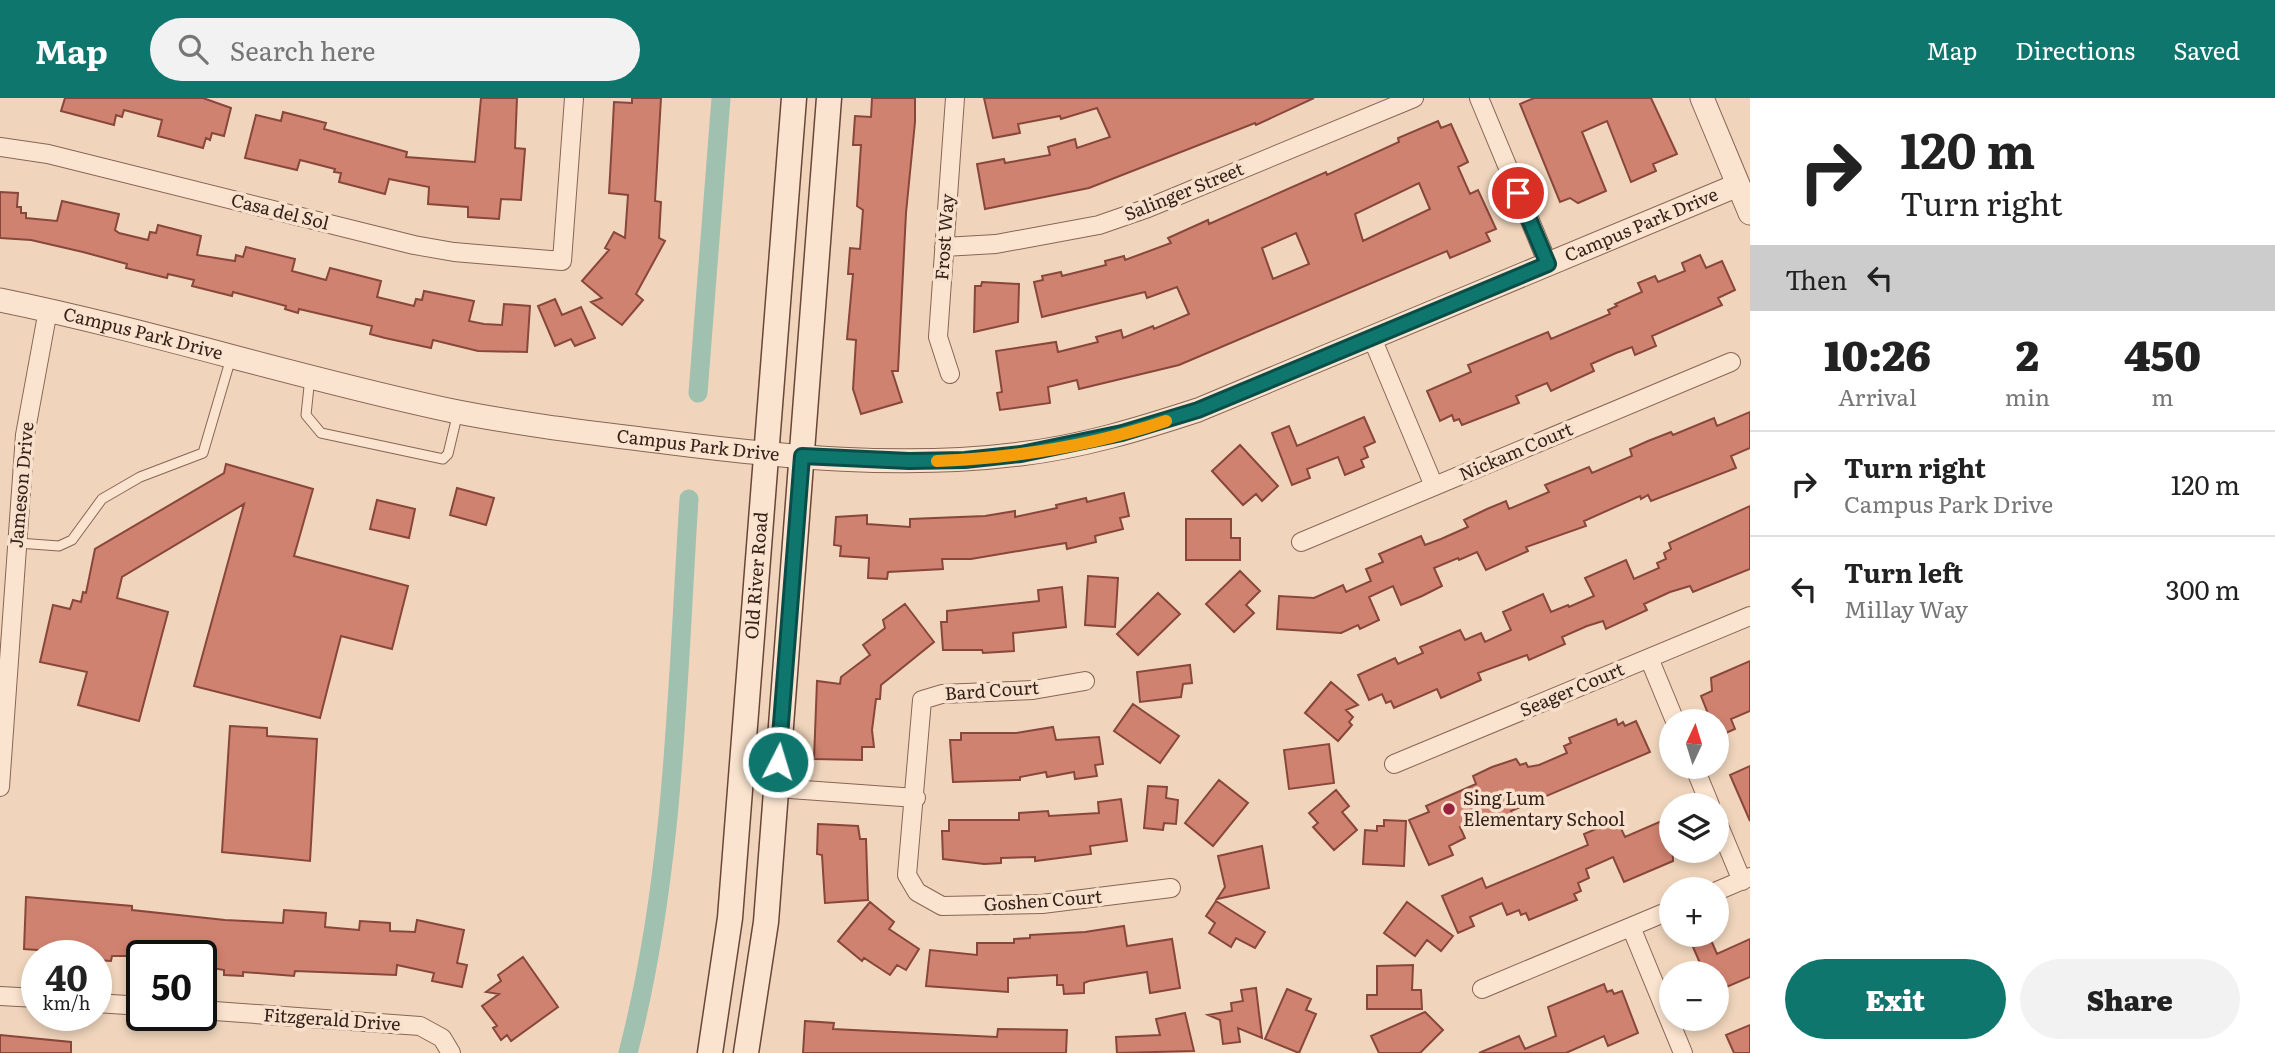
<!DOCTYPE html>
<meta charset="utf-8">
<style>
body{margin:0;font-family:Literata,serif;background:#f2f2f2;color:#222;height:100vh;display:flex;flex-direction:column;font-size:26px;white-space:nowrap}
*{box-sizing:border-box;margin:0}
p{font-size:23px;color:#767676}
.icon{flex:none;width:38px;height:38px;fill:none;stroke:currentColor;stroke-width:2;stroke-linecap:round;stroke-linejoin:round}
.map{position:relative;flex:1;overflow:hidden}
.details{display:flex;flex-direction:column;background:#fff;width:525px}
.details>*{flex:none}
.guide{background:#fff;color:#222;overflow:hidden}
.needle{width:46px;rotate:4deg}
.controls{position:absolute;left:1659px;top:611px;display:grid;gap:14px}
.controls a{display:grid;place-items:center;width:70px;height:70px;border-radius:50%;background:#fff;box-shadow:0 4px 10px #0003;font-size:35px}
.speed{position:absolute;left:21px;top:842px;display:flex;gap:14px;font-size:35px;font-weight:700;text-align:center}
.speed>*{display:grid;place-content:center;width:91px;height:91px;border-radius:50%;background:#fff;box-shadow:0 4px 10px #0003;line-height:1}
.speed small{font-size:18px;font-weight:400}
.speed .limit{border:4px solid #111;border-radius:10px;background:#fff;color:#111}
.pin{position:absolute;display:grid;place-items:center;width:60px;height:60px;color:#fff;margin:-30px;border:4px solid #fff;border-radius:50%;box-shadow:0 2px 7px #0007}
.me{position:absolute;width:77px;margin:-38px;rotate:5deg;stroke-linejoin:round;filter:drop-shadow(0 0 5px #0008)}
.turn{display:flex;align-items:center;gap:24px;height:147px;padding:0 35px;font-size:32px}
.turn .icon{width:91px;height:91px;stroke-width:2.5}
.turn b{display:block;font-size:49px;line-height:60px}
.then{display:flex;align-items:center;height:66px;padding:0 35px;background:#0003;gap:14px;font-size:26px}
.eta{display:flex;justify-content:space-evenly;align-items:center;height:119px;text-align:center}
.eta b{font-size:42px;font-weight:800;line-height:49px}
.action{display:flex;gap:14px;margin-top:auto;padding:14px 35px}
.action a{flex:1;height:80px;border-radius:42px;background:#0f766e;color:#fff;font-size:28px;font-weight:800;line-height:80px;text-align:center}
.action a+a{background:#f2f2f2;color:#222}
ul{padding:0;list-style:none}
li{display:flex;align-items:center;gap:21px;height:105px;padding:0 35px;border-top:2px solid #e0e0e0}
li div{flex:1}
li b{display:block;font-size:26px}
li em{font-style:normal}
header{display:flex;align-items:center;gap:42px;box-sizing:border-box;height:98px;padding:0 35px;background:#0f766e;color:#fff}
header strong{font-size:33px}
nav{display:flex;gap:38px;margin-inline-start:auto;font-size:24px}
.search{width:490px;height:63px;background:#f2f2f2;display:flex;align-items:center;gap:18px;box-sizing:border-box;padding:0 24px;border-radius:38px;color:#767676;font-size:26px}
main{display:flex;flex:1;min-height:0}
.map>svg:first-child{display:block}
</style>
<header>
<strong>Map</strong>
<div class="search"><svg class="icon" aria-label="search" viewBox="0 0 24 24"><circle cx="10" cy="10" r="6"/><path d="M15 15l6 6"/></svg>Search here</div>
<nav><a>Map</a><a>Directions</a><a>Saved</a></nav>
</header>
<main>
<div class="map">
<svg width="1750" height="955" viewBox="0 0 1750 955">
<rect width="100%" height="100%" fill="#f0d5bc"/>
<g fill="none" stroke-linecap="round" stroke-linejoin="round">
<!-- canal -->
<path stroke="#a0c0b0" stroke-width="19" d="M 698,295 L 721,0
M 628,955 C 675,774 677,586 689,401"/>
</g>
<!-- building -->
<path fill="#d08270" stroke="#88473a" stroke-width="2" fill-rule="evenodd" d="M 65,0 L 203,0 L 231,10 L 224,38 L 212,35 L 210,42 L 206,40 L 203,50 L 158,38 L 162,22 L 124,12 L 122,19 L 116,17 L 114,27 L 61,13 Z
M 481,0 L 517,0 L 515,50 L 525,51 L 521,102 L 501,101 L 499,121 L 468,119 L 468,109 L 428,106 L 429,89 L 389,81 L 385,96 L 339,84 L 341,75 L 334,74 L 335,71 L 300,62 L 297,72 L 245,60 L 256,17 L 281,23 L 283,14 L 326,25 L 324,31 L 407,54 L 406,59 L 475,64 Z
M 632,0 L 661,0 L 655,103 L 661,104 L 659,140 L 665,143 L 636,196 L 643,202 L 622,227 L 591,204 L 602,200 L 582,183 L 609,152 L 605,150 L 614,134 L 625,140 L 628,97 L 609,95 L 613,24 L 614,4 L 632,5 Z
M 872,0 L 915,0 L 915,24 L 906,115 L 898,273 L 892,273 L 902,304 L 861,316 L 853,291 L 856,242 L 847,241 L 853,176 L 848,176 L 850,150 L 860,151 L 863,112 L 857,108 L 861,47 L 853,47 L 855,18 L 871,19 Z
M 984,0 L 1314,0 L 1256,27 L 1255,25 L 1089,90 L 985,111 L 977,66 L 1004,61 L 1005,65 L 1050,57 L 1048,49 L 1075,41 L 1077,50 L 1110,39 L 1097,10 L 1061,21 L 1060,18 L 1018,26 L 1020,35 L 993,40 Z
M 1534,0 L 1651,0 L 1677,56 L 1653,66 L 1656,73 L 1631,84 L 1607,23 L 1582,34 L 1606,93 L 1578,105 L 1570,100 L 1560,104 L 1520,6 Z
M 1438,23 L 1441,30 L 1451,26 L 1468,64 L 1458,69 L 1470,96 L 1478,92 L 1496,131 L 1486,135 L 1490,143 L 1450,160 L 1447,153 L 1179,267 L 1079,291 L 1077,282 L 1048,289 L 1050,305 L 1000,312 L 997,295 L 1002,294 L 996,253 L 1056,244 L 1058,254 L 1098,244 L 1096,239 L 1121,232 L 1123,240 L 1153,228 L 1154,231 L 1189,216 L 1177,189 L 1147,200 L 1145,194 L 1042,219 L 1034,184 L 1043,182 L 1042,178 L 1061,174 L 1062,178 L 1106,167 L 1105,163 L 1124,158 L 1125,162 L 1171,145 L 1168,140 L 1208,122 L 1209,126 L 1326,74 L 1327,77 L 1399,44 L 1398,40 ZM 1419,85 L 1430,111 L 1363,143 L 1355,116 ZM 1296,135 L 1309,166 L 1273,181 L 1262,150 Z
M 0,94 L 18,95 L 17,109 L 21,109 L 21,115 L 26,115 L 26,120 L 57,123 L 62,103 L 119,116 L 115,132 L 119,135 L 148,142 L 150,134 L 156,135 L 158,127 L 201,138 L 197,157 L 235,163 L 236,157 L 243,159 L 246,149 L 295,161 L 292,173 L 326,182 L 330,170 L 381,183 L 377,199 L 414,208 L 416,201 L 422,202 L 424,193 L 474,203 L 469,223 L 484,226 L 502,227 L 504,206 L 530,208 L 527,254 L 478,253 L 433,242 L 431,250 L 385,240 L 370,236 L 372,228 L 299,211 L 298,215 L 285,211 L 286,208 L 252,199 L 233,194 L 232,198 L 192,188 L 194,182 L 168,176 L 167,180 L 126,170 L 127,166 L 83,154 L 31,142 L 0,140 Z
M 1700,157 L 1706,170 L 1722,163 L 1735,192 L 1718,200 L 1722,207 L 1652,238 L 1656,248 L 1635,257 L 1632,249 L 1616,255 L 1591,266 L 1594,273 L 1551,293 L 1547,285 L 1516,298 L 1519,305 L 1462,327 L 1459,321 L 1454,323 L 1452,317 L 1440,323 L 1427,293 L 1471,274 L 1468,267 L 1548,234 L 1551,241 L 1610,216 L 1608,212 L 1617,208 L 1615,206 L 1642,194 L 1638,185 L 1655,178 L 1658,184 L 1685,173 L 1682,165 Z
M 982,184 L 1019,186 L 1018,224 L 974,234 L 975,188 L 981,188 Z
M 555,201 L 562,217 L 581,209 L 595,240 L 575,248 L 571,241 L 555,248 L 538,208 Z
M 1750,314 L 1750,350 L 1731,358 L 1736,370 L 1651,403 L 1648,397 L 1641,401 L 1640,398 L 1584,423 L 1586,428 L 1526,449 L 1528,453 L 1486,472 L 1477,454 L 1459,462 L 1458,460 L 1434,470 L 1442,488 L 1422,498 L 1401,507 L 1393,488 L 1369,499 L 1379,522 L 1360,531 L 1358,527 L 1341,535 L 1277,531 L 1279,498 L 1314,500 L 1343,487 L 1346,494 L 1371,483 L 1366,471 L 1383,464 L 1379,456 L 1421,438 L 1425,447 L 1441,441 L 1468,429 L 1464,422 L 1487,411 L 1506,403 L 1509,411 L 1549,394 L 1545,387 L 1589,369 L 1592,375 L 1632,358 L 1630,351 L 1648,343 L 1671,334 L 1673,337 L 1714,320 L 1717,328 Z
M 1364,319 L 1375,344 L 1364,349 L 1368,359 L 1361,362 L 1364,369 L 1345,377 L 1338,359 L 1307,371 L 1310,380 L 1292,387 L 1272,335 L 1289,328 L 1297,348 Z
M 1240,347 L 1278,388 L 1262,403 L 1256,396 L 1243,407 L 1212,373 Z
M 226,366 L 313,391 L 294,458 L 408,488 L 392,551 L 341,538 L 320,620 L 194,588 L 244,406 L 122,479 L 117,500 L 168,514 L 139,623 L 78,607 L 87,574 L 40,564 L 53,507 L 70,511 L 73,502 L 81,504 L 83,494 L 86,495 L 95,451 L 224,375 Z
M 457,390 L 494,400 L 486,427 L 450,417 Z
M 1124,395 L 1129,418 L 1120,420 L 1123,431 L 1095,438 L 1096,444 L 1067,451 L 1066,445 L 971,461 L 942,461 L 943,471 L 888,474 L 887,481 L 868,480 L 869,460 L 840,458 L 841,448 L 834,447 L 836,419 L 867,417 L 867,426 L 910,429 L 910,421 L 985,418 L 1015,413 L 1015,419 L 1057,410 L 1056,407 L 1086,400 L 1087,404 Z
M 377,402 L 415,411 L 409,440 L 370,431 Z
M 1750,408 L 1750,471 L 1693,494 L 1690,488 L 1670,494 L 1644,506 L 1647,512 L 1606,531 L 1603,523 L 1587,528 L 1562,539 L 1565,546 L 1529,562 L 1527,557 L 1478,575 L 1481,582 L 1441,600 L 1437,591 L 1394,610 L 1391,603 L 1386,605 L 1382,596 L 1369,602 L 1358,577 L 1395,560 L 1398,566 L 1423,555 L 1420,549 L 1460,532 L 1465,542 L 1481,535 L 1485,544 L 1511,532 L 1503,514 L 1543,496 L 1551,514 L 1568,507 L 1569,509 L 1594,498 L 1585,480 L 1626,462 L 1634,481 L 1659,470 L 1657,465 L 1666,461 L 1664,455 L 1671,451 L 1669,445 Z
M 1186,421 L 1231,421 L 1231,440 L 1240,440 L 1240,462 L 1186,462 Z
M 1240,473 L 1260,493 L 1246,507 L 1254,515 L 1234,534 L 1206,506 Z
M 1088,478 L 1118,480 L 1115,529 L 1085,527 Z
M 1062,489 L 1066,529 L 1013,535 L 1014,553 L 983,555 L 982,552 L 943,552 L 941,524 L 947,524 L 947,513 L 1039,503 L 1038,492 Z
M 1158,495 L 1180,516 L 1138,557 L 1117,536 Z
M 905,506 L 934,544 L 881,587 L 880,601 L 876,601 L 872,632 L 874,649 L 862,649 L 862,662 L 814,661 L 817,583 L 840,586 L 841,579 L 870,557 L 863,547 L 885,530 L 883,522 Z
M 1750,563 L 1750,613 L 1731,621 L 1735,631 L 1717,639 L 1717,623 L 1711,623 L 1701,598 L 1712,593 L 1711,580 Z
M 1190,567 L 1192,585 L 1183,586 L 1181,599 L 1140,604 L 1137,574 Z
M 1331,584 L 1358,607 L 1346,612 L 1353,619 L 1349,624 L 1352,627 L 1338,643 L 1305,615 Z
M 1133,606 L 1179,638 L 1160,665 L 1114,633 Z
M 1616,621 L 1618,627 L 1623,624 L 1625,628 L 1636,623 L 1650,654 L 1511,713 L 1514,720 L 1494,728 L 1489,717 L 1460,729 L 1465,740 L 1449,748 L 1453,757 L 1429,767 L 1409,722 L 1429,714 L 1426,708 L 1476,686 L 1473,678 L 1492,669 L 1516,661 L 1520,667 L 1526,665 L 1528,669 L 1539,667 L 1567,655 L 1564,648 L 1571,645 L 1569,640 Z
M 230,628 L 267,630 L 267,638 L 317,641 L 310,763 L 222,754 Z
M 1053,629 L 1056,642 L 1099,639 L 1103,666 L 1095,667 L 1097,678 L 1075,681 L 1074,674 L 1047,679 L 1046,674 L 1020,679 L 1020,682 L 953,684 L 950,642 L 961,642 L 961,635 L 1016,635 Z
M 1329,646 L 1334,685 L 1289,691 L 1284,652 Z
M 1750,668 L 1750,723 L 1730,677 Z
M 1219,682 L 1248,705 L 1213,748 L 1185,725 Z
M 1148,688 L 1167,689 L 1166,700 L 1178,702 L 1176,726 L 1164,725 L 1163,732 L 1144,730 Z
M 1336,692 L 1349,708 L 1342,714 L 1357,732 L 1334,752 L 1313,729 L 1318,725 L 1309,715 Z
M 1121,701 L 1127,743 L 1090,748 L 1091,756 L 1035,763 L 1035,759 L 1001,760 L 1001,765 L 984,766 L 943,761 L 942,733 L 949,733 L 949,722 L 1019,722 L 1019,715 L 1048,713 L 1049,718 L 1099,715 L 1098,704 Z
M 1671,719 L 1673,763 L 1624,784 L 1613,759 L 1586,771 L 1589,780 L 1578,785 L 1581,793 L 1574,796 L 1577,802 L 1529,822 L 1526,815 L 1521,817 L 1519,812 L 1507,817 L 1502,805 L 1470,819 L 1474,828 L 1458,835 L 1442,798 L 1482,780 L 1486,790 L 1588,747 L 1584,736 L 1617,722 L 1625,739 Z
M 1384,722 L 1406,723 L 1404,768 L 1363,766 L 1365,732 L 1377,733 L 1377,728 L 1384,728 Z
M 818,726 L 858,728 L 860,741 L 866,741 L 868,802 L 825,805 L 822,757 L 817,756 Z
M 1262,748 L 1269,790 L 1217,801 L 1225,789 L 1218,758 Z
M 26,799 L 132,808 L 132,812 L 225,822 L 283,825 L 284,812 L 326,815 L 325,829 L 359,832 L 360,823 L 390,825 L 390,833 L 415,834 L 417,822 L 464,832 L 457,865 L 467,867 L 462,889 L 432,883 L 434,875 L 397,867 L 396,877 L 295,873 L 294,878 L 243,874 L 243,878 L 224,877 L 224,872 L 201,868 L 201,858 L 112,858 L 111,863 L 96,862 L 96,858 L 51,858 L 51,853 L 24,851 Z
M 1216,803 L 1265,834 L 1255,850 L 1236,840 L 1231,849 L 1209,835 L 1215,825 L 1206,818 Z
M 870,804 L 894,824 L 889,831 L 919,851 L 906,872 L 897,867 L 890,877 L 864,860 L 862,863 L 838,843 Z
M 1407,804 L 1453,838 L 1441,853 L 1427,842 L 1415,858 L 1384,835 Z
M 1124,828 L 1127,848 L 1172,841 L 1180,890 L 1150,895 L 1147,874 L 1089,883 L 1084,885 L 1084,895 L 1064,896 L 1063,887 L 1057,887 L 1057,877 L 1008,880 L 1008,894 L 926,888 L 930,852 L 977,857 L 977,845 L 1014,845 L 1014,841 L 1030,840 L 1030,837 L 1085,834 Z
M 1750,841 L 1750,879 L 1717,893 L 1717,875 L 1678,875 L 1700,865 L 1693,849 L 1711,842 L 1717,856 Z
M 523,859 L 558,909 L 511,943 L 507,937 L 501,942 L 493,930 L 497,928 L 482,908 L 499,896 L 486,894 L 501,883 L 498,877 Z
M 1413,867 L 1412,892 L 1421,892 L 1422,911 L 1367,911 L 1367,897 L 1377,897 L 1377,868 Z
M 1604,886 L 1607,894 L 1612,892 L 1614,896 L 1622,893 L 1638,935 L 1608,948 L 1604,938 L 1566,955 L 1479,955 L 1519,938 L 1525,951 L 1556,938 L 1548,909 Z
M 1256,890 L 1262,940 L 1238,930 L 1240,944 L 1223,946 L 1220,922 L 1208,917 L 1232,913 L 1231,905 L 1243,903 L 1241,892 Z
M 1287,891 L 1311,901 L 1306,912 L 1316,916 L 1299,955 L 1265,941 Z
M 1425,914 L 1443,932 L 1420,955 L 1379,955 L 1371,938 Z
M 1185,915 L 1194,953 L 1117,955 L 1116,939 L 1160,937 L 1156,921 Z
M 805,923 L 834,925 L 833,931 L 997,939 L 998,931 L 1067,932 L 1066,955 L 803,955 Z
M 1750,927 L 1750,955 L 1734,955 L 1726,937 Z
M 0,937 L 71,944 L 71,955 L 0,955 Z"/>
<g fill="none" stroke-linecap="round" stroke-linejoin="round">
<!-- service casing -->
<g stroke="#886555" stroke-width="11">
<path id="service" d="M 310,279 L 306,317 L 321,335 L 443,361 L 448,356 L 458,314
M 18,445 L 59,448 L 72,442 L 102,401 L 140,379 L 203,355 L 231,260"/>
</g>
<!-- minor casing -->
<g stroke="#886555" stroke-width="20">
<path id="minor" d="M 1479,0 L 1548,166
M 0,49 L 48,56 L 414,147 L 454,154 L 562,163 L 574,0
M 944,149 L 996,146 L 1099,127 L 1148,110 L 1414,0
M 1372,240 L 1434,388
M 950,276 L 938,239 L 955,0
M 1301,444 L 1731,264
M 1649,560 L 1675,623
M 1085,583 L 1033,592 L 942,596 L 922,602 L 907,777 L 917,794 L 942,808 L 1042,806 L 1171,790
M 1394,666 L 1750,518
M 1694,668 L 1710,707
M 0,689 L 25,337 L 48,212
M 776,690 L 916,700
M 1717,723 L 1742,783
M 1717,793 L 1750,779
M 1631,829 L 1683,955
M 1482,891 L 1671,812
M 0,898 L 37,900
M 96,905 L 142,908
M 201,912 L 420,928 L 442,940 L 451,955"/>
</g>
<!-- tertiary casing -->
<g stroke="#886555" stroke-width="25">
<g id="tertiary">
<path d="M 1702,0 L 1750,115"/>
<path id="s1" d="M 0,202 C 152,233 301,281 453,313 C 523,327 594,335 665,344 C 782,359 902,371 1020,356 C 1081,349 1140,331 1198,312 L 1738,87"/>
</g>
</g>
<!-- secondary casing -->
<g stroke="#694638" stroke-width="27">
<g id="secondary">
<path id="s2" d="M 710,955 L 730,820 L 794,0"/>
<path d="M 746,955 L 766,824 L 829,0"/>
</g>
</g>
<!-- service -->
<use href="#service" stroke="#fae4cf" stroke-width="9"/>
<!-- minor -->
<use href="#minor" stroke="#fae4cf" stroke-width="18"/>
<!-- tertiary -->
<use href="#tertiary" stroke="#fae4cf" stroke-width="23"/>
<!-- secondary -->
<use href="#secondary" stroke="#fae4cf" stroke-width="24"/>
</g>
<g fill="none" stroke-linecap="round" stroke-linejoin="round">
<!-- route casing -->
<g stroke="#0a4d48" stroke-width="18">
<path id="route" d="M 778,664 L 802,358 L 909,363 L 965,362 L 1021,356 L 1122,335 L 1198,312 L 1548,166 L 1518,95"/>
</g>
<!-- route -->
<use href="#route" stroke="#0f766e" stroke-width="12"/>
<!-- slow -->
<path stroke="#f59e0b" stroke-width="12" d="M 937,363 C 1014,360 1092,348 1166,323"/>
</g>
<!-- markers -->
<circle fill="#99223e" stroke="#f7e1cc" stroke-width="2.5" cx="1449" cy="711" r="7"/>
<g text-anchor="middle" stroke-width="7" stroke-linejoin="round" paint-order="stroke">
<!-- street labels -->
<g font-size="18" fill="#36221b" stroke="#f7e1cc">
<text transform="translate(1184 94) rotate(-22)" y="6">Salinger Street</text>
<text transform="translate(280 114) rotate(14)" y="6">Casa del Sol</text>
<text dy="6" stroke="none"><textPath href="#s1" startOffset="1701">Campus Park Drive</textPath></text>
<text transform="translate(945 139) rotate(-86)" y="6">Frost Way</text>
<text dy="6" stroke="none"><textPath href="#s1" startOffset="147">Campus Park Drive</textPath></text>
<text dy="6" stroke="none"><textPath href="#s1" startOffset="714">Campus Park Drive</textPath></text>
<text transform="translate(1516 354) rotate(-23)" y="6">Nickam Court</text>
<text transform="translate(22 387) rotate(-85)" y="6">Jameson Drive</text>
<text dy="6" stroke="none"><textPath href="#s2" startOffset="480">Old River Road</textPath></text>
<text transform="translate(1572 592) rotate(-23)" y="6">Seager Court</text>
<text transform="translate(992 593) rotate(-4)" y="6">Bard Court</text>
<text transform="translate(1043 803) rotate(-4)" y="6">Goshen Court</text>
<text transform="translate(332 922) rotate(4)" y="6">Fitzgerald Drive</text>
</g>
<!-- poi labels -->
<g font-size="18" fill="#36221b" stroke="#f7e1cc" text-anchor="start">
<text x="1463" y="707">Sing Lum<tspan x="1463" dy="21">Elementary School</tspan></text>
</g>
</g>
</svg>
<div class="controls">
<a><svg class="needle" viewBox="-14 -14 28 28"><path d="M0-13l5 13h-10z" fill="#e53935"/><path d="M0 13l5-13h-10z" fill="#767676"/></svg></a>
<a><svg class="icon" aria-label="layers" viewBox="0 0 24 24"><path d="M12 4l9 5-9 5-9-5zM3 14l9 5 9-5"/></svg></a>
<a>+</a>
<a>−</a>
</div>
<div class="speed"><div>40<small>km/h</small></div><div class="limit">50</div></div>
<div class="pin" style="left:1518px;top:95px;background:#d93025"><svg class="icon" aria-label="arrive" viewBox="0 0 24 24"><path d="M6 21V4h12l-3 4 3 4H6"/></svg></div>
<svg class="me" style="left:778px;top:664px" viewBox="-20 -20 40 40"><circle r="17" fill="#0f766e" stroke="#fff" stroke-width="3"/><path d="M0-11L8 9 0 5-8 9z" fill="#fff"/></svg>
</div>
<section class="details">
<div class="guide">
<div class="turn"><svg class="icon" aria-label="right" viewBox="0 0 24 24"><path d="M7 20v-9h11M14 6l5 5-5 5"/></svg><div><b>120 m</b>Turn right</div></div>
<div class="then">Then<svg class="icon" aria-label="left" viewBox="0 0 24 24"><path d="M17 20v-9H6M10 6l-5 5 5 5"/></svg></div>
</div>
<div class="eta">
<div><b>10:26</b><p>Arrival</p></div>
<div><b>2</b><p>min</p></div>
<div><b>450</b><p>m</p></div>
</div>
<ul>
<li><svg class="icon" aria-label="right" viewBox="0 0 24 24"><path d="M7 20v-9h11M14 6l5 5-5 5"/></svg><div><b>Turn right</b><p>Campus Park Drive</p></div><em>120 m</em></li>
<li><svg class="icon" aria-label="left" viewBox="0 0 24 24"><path d="M17 20v-9H6M10 6l-5 5 5 5"/></svg><div><b>Turn left</b><p>Millay Way</p></div><em>300 m</em></li>
</ul>
<div class="action"><a>Exit</a><a>Share</a></div>
</section>
</main>
